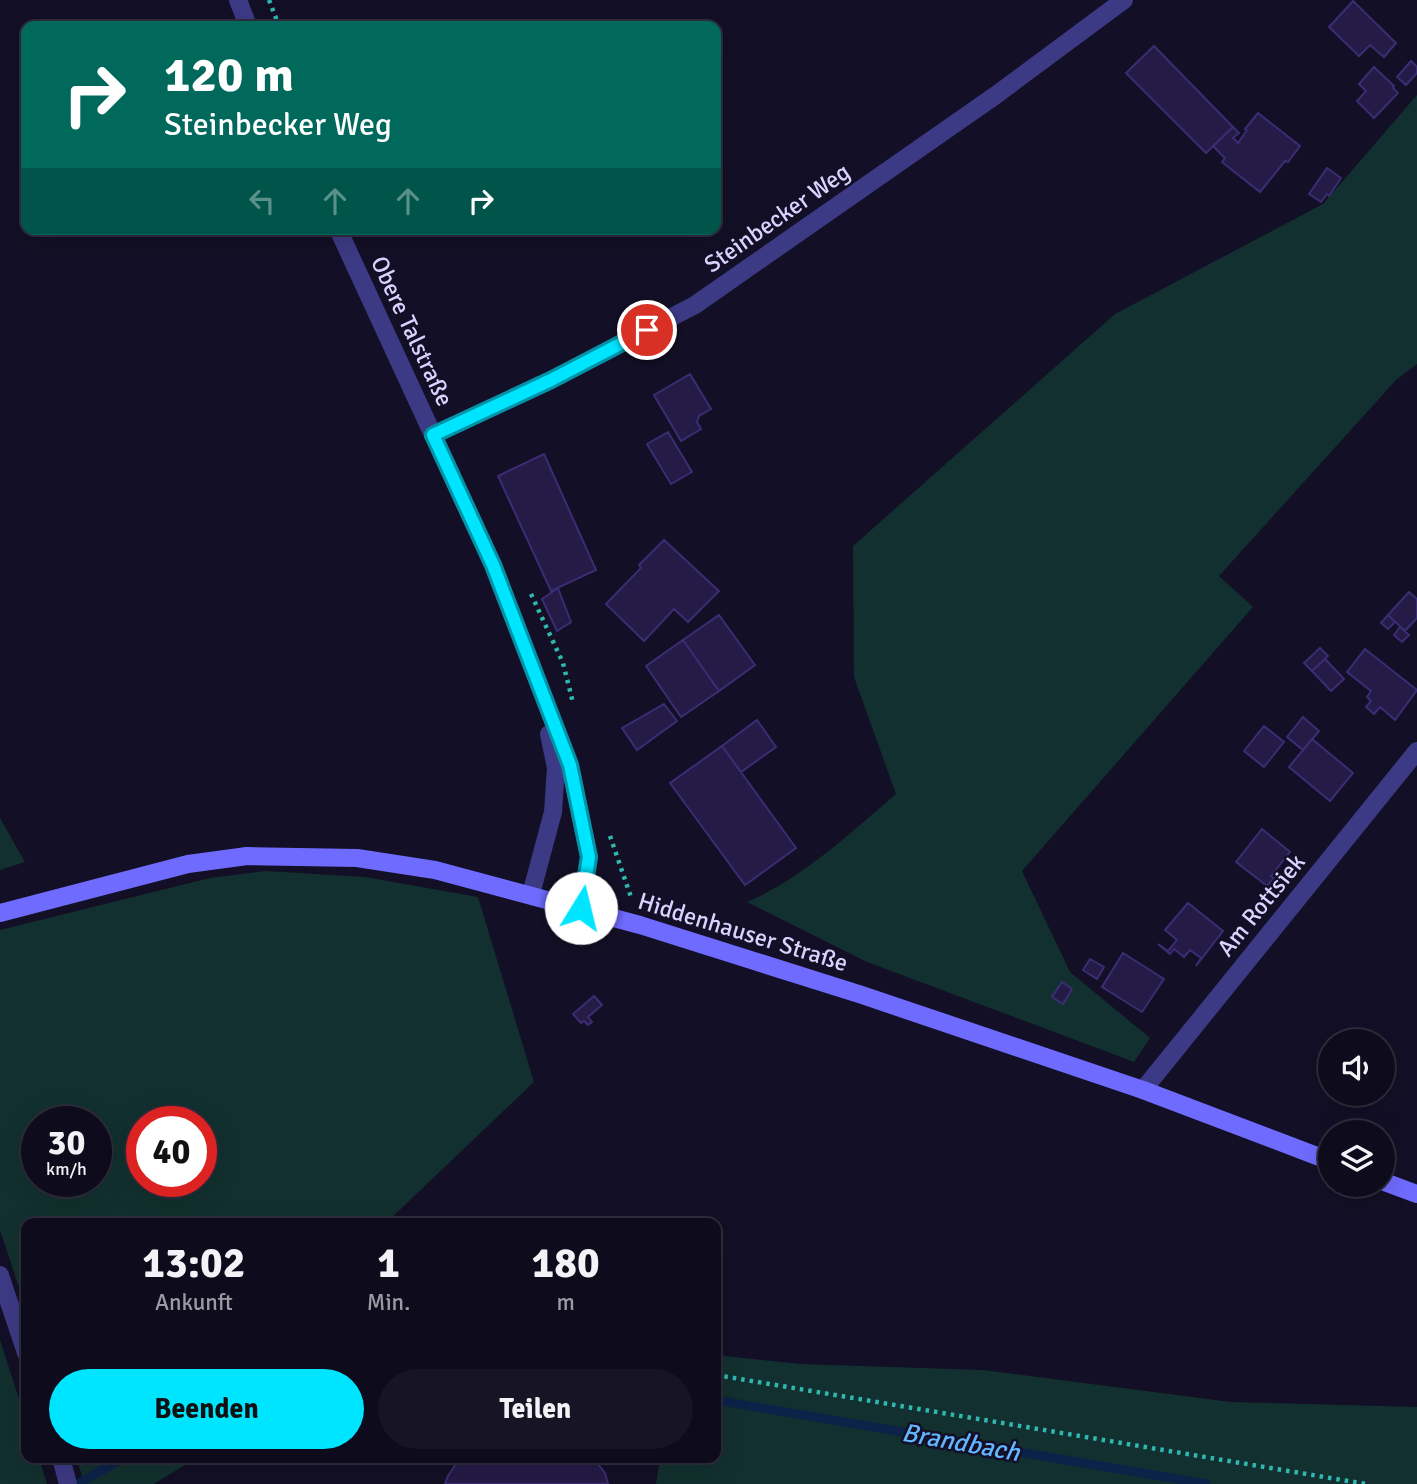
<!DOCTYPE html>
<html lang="de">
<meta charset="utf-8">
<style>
body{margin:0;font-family:Signika,sans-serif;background:#171425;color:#f1f3f6;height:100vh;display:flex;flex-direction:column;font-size:26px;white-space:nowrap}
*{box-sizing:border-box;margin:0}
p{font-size:23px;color:#9b9ba3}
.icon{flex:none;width:38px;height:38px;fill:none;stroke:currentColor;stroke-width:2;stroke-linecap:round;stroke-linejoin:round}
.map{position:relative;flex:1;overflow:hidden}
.panel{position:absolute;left:21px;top:1218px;width:700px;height:245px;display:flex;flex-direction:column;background:#0e0b1c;border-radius:14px;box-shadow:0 7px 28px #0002,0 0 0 2px #2e2b3b}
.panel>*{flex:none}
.top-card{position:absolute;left:21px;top:21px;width:700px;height:214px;border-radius:14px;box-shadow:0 7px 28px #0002,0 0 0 2px #2e2b3b;background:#00695c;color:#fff;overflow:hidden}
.buttons{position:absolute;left:1318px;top:1029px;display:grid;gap:14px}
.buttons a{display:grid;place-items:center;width:77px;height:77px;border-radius:50%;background:#0e0b1c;box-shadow:0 7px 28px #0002,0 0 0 2px #2e2b3b;font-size:35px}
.speed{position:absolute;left:21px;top:1106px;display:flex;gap:14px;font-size:35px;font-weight:700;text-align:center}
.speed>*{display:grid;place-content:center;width:91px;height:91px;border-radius:50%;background:#0e0b1c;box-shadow:0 7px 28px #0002,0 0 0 2px #2e2b3b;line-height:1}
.speed small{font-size:18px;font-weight:400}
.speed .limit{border:10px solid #d22;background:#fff;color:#111}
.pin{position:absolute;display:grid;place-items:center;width:60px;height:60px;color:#fff;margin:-30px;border:4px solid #fff;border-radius:50%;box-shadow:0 2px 7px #0007}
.me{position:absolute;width:77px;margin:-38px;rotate:9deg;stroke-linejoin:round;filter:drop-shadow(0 0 5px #0008)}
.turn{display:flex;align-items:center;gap:24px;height:147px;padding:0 28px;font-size:32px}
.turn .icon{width:91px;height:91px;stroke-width:2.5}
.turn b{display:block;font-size:49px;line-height:60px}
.lanes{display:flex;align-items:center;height:66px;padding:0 28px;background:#0003;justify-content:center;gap:35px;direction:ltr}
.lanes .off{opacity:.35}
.eta{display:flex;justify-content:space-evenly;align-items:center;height:119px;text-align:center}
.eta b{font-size:42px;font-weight:700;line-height:49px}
.action{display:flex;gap:14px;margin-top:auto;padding:14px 28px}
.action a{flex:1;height:80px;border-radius:42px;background:#00e5ff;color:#111;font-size:28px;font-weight:700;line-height:80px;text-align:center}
.action a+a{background:#171425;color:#f1f3f6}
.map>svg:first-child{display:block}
</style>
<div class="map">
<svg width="1417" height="1484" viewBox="0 0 1417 1484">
<rect width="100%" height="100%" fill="#130f26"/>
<!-- green -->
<path fill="#12302f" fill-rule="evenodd" d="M 1417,95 L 1417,364 L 1396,380 L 1219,576 L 1253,607 L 1022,871 L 1070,972 L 1150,1038 L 1134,1062 L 867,962 L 747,902 C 803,878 850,833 896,794 L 854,677 L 853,546 L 1115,314 L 1323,204 Z
M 0,818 L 25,862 L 0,870 Z
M 266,871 L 365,877 L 478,897 L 534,1082 L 386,1223 L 26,1223 L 26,1309 L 0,1230 L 0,930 L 210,878 ZM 37,1122 L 96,1122 L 96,1181 L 37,1181 ZM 142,1122 L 201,1122 L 201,1181 L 142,1181 Z
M 0,1340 L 26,1420 L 26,1458 L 39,1458 L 47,1484 L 0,1484 Z
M 716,1355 L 800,1364 L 983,1370 L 1231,1402 L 1417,1407 L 1417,1484 L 656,1484 L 660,1458 L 716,1458 Z
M 76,1458 L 196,1458 L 154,1484 L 85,1484 Z"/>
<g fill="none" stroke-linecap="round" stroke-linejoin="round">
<!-- stream -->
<path stroke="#0c2248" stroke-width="9" d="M 716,1400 L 1206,1484
M 78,1484 L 123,1458"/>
</g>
<!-- building -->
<path fill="#241b47" stroke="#3b2d73" stroke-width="2" d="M 1353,1 L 1396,43 L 1384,57 L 1370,45 L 1359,56 L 1329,27 Z
M 1154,46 L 1233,127 L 1206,153 L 1126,73 Z
M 1411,61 L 1417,67 L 1417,73 L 1406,85 L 1397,77 Z
M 1374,67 L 1394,86 L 1393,88 L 1398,93 L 1374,118 L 1357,101 L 1366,91 L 1359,84 Z
M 1258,113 L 1300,146 L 1288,162 L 1285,161 L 1260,192 L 1222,162 L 1225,158 L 1213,146 L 1233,127 L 1239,133 L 1233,138 L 1238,143 L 1247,130 L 1245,129 Z
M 1327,168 L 1341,178 L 1329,196 L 1327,194 L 1321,202 L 1309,194 Z
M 690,374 L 711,409 L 699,416 L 697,422 L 701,429 L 681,441 L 654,395 Z
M 668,432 L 692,472 L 671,484 L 647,444 Z
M 544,454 L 596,570 L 551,591 L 498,476 Z
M 664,540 L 719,591 L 688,622 L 674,609 L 644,641 L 606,604 L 641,568 L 639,565 Z
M 558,588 L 571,622 L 557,631 L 542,599 Z
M 1409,592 L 1417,599 L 1417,618 L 1405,631 L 1388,615 Z
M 719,615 L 755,665 L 719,691 L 683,640 Z
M 1388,615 L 1395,622 L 1388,629 L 1381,623 Z
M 1400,627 L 1409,635 L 1402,642 L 1394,635 Z
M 683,640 L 719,691 L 681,717 L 646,666 Z
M 1320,648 L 1328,656 L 1312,671 L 1304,663 Z
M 1365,649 L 1417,690 L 1395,720 L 1380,707 L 1374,714 L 1366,707 L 1371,701 L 1367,697 L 1371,691 L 1347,672 Z
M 1325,659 L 1344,679 L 1331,691 L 1312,671 Z
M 664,704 L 677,721 L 637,750 L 622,728 Z
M 1303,717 L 1319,731 L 1303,750 L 1287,737 Z
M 757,720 L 776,747 L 741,772 L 722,746 Z
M 1264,726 L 1284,742 L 1264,767 L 1244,751 Z
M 1312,739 L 1353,773 L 1330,801 L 1289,767 Z
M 722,746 L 796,848 L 745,885 L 670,783 Z
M 1262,829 L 1290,852 L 1271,876 L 1274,878 L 1267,886 L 1236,862 Z
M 1188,903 L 1223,931 L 1196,966 L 1201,958 L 1190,950 L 1184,957 L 1174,949 L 1170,954 L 1158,944 L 1168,951 L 1177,940 L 1165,930 Z
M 1123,953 L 1164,979 L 1142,1012 L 1102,987 Z
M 1090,959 L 1104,967 L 1097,979 L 1083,970 Z
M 1062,982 L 1072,989 L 1063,1004 L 1052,997 Z
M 594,996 L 602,1005 L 588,1017 L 592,1022 L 588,1025 L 584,1021 L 581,1023 L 573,1014 Z
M 460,1458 L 593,1458 L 605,1473 L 608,1484 L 445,1484 L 448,1476 Z"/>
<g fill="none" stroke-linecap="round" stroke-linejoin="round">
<!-- path -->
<path stroke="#2fb8b0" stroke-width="4.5" stroke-dasharray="3.5 5" stroke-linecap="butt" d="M 269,0 L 279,26
M 531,594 L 563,663 L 573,703
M 610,836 L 632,900
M 716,1375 L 1366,1484"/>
<!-- minor -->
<path stroke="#3d3a85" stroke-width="18" d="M 433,435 L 551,380 L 695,305 L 996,95 L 1124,0
M 1143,1090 L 1417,751
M 0,1275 L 26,1353
M 61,1458 L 68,1484"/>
<!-- tertiary -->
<path stroke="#3d3a85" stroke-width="18" d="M 238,0 L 248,26
M 338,229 L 493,565 L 570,765 L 589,857 L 581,908
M 531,894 L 553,812 L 556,768 L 549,734"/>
<!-- secondary -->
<path stroke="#6f6bff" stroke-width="18" d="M 0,913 L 188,864 L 247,856 L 357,858 L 435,870 L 640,925 L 862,995 L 1143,1090 L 1330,1161
M 1382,1181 L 1417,1194"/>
</g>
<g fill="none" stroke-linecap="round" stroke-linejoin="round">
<!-- route casing -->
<g stroke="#0095a6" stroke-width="18">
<path id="route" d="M 581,908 L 589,857 L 570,765 L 493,565 L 433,435 L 551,380 L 647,330"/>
</g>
<!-- route -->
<use href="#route" stroke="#00e5ff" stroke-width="12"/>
</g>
<g text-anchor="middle" stroke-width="5" stroke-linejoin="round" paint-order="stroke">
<!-- street labels -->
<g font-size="24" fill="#d9d4ff" stroke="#130f26">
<text transform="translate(777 218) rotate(-35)" y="8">Steinbecker Weg</text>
<text transform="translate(412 331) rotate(65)" y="8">Obere Talstraße</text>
<text transform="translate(1261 905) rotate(-51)" y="8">Am Rottsiek</text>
<text transform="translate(743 932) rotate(17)" y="8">Hiddenhauser Straße</text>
</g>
<!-- water labels -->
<g font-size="26" font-style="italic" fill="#62b6ff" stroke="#130f26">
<text transform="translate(961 1442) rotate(10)" y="9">Brandbach</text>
</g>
</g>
</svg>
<div class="buttons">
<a><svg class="icon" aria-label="sound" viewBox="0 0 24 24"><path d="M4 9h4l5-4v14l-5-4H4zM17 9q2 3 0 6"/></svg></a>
<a><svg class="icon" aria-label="layers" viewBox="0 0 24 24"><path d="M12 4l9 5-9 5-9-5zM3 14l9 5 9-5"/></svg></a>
</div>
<div class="speed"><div>30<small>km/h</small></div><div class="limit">40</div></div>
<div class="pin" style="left:647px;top:330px;background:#d93025"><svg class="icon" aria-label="arrive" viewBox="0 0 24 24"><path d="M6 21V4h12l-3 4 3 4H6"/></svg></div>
<svg class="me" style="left:581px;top:908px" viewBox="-20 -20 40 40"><circle r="19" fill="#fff"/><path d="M0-13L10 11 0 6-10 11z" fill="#00e5ff"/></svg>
<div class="top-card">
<div class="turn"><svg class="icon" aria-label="right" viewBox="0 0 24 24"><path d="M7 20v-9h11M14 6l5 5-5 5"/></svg><div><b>120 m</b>Steinbecker Weg</div></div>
<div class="lanes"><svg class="icon off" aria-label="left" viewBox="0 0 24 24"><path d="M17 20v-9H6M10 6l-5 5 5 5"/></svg><svg class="icon off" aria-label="ahead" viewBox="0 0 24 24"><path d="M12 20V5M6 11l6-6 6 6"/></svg><svg class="icon off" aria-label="ahead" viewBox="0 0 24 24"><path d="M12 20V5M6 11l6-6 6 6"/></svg><svg class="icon" aria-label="right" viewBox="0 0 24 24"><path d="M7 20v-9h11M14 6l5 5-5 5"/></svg></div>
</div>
<section class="panel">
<div class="eta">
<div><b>13:02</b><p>Ankunft</p></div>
<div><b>1</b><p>Min.</p></div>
<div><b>180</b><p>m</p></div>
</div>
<div class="action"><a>Beenden</a><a>Teilen</a></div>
</section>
</div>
